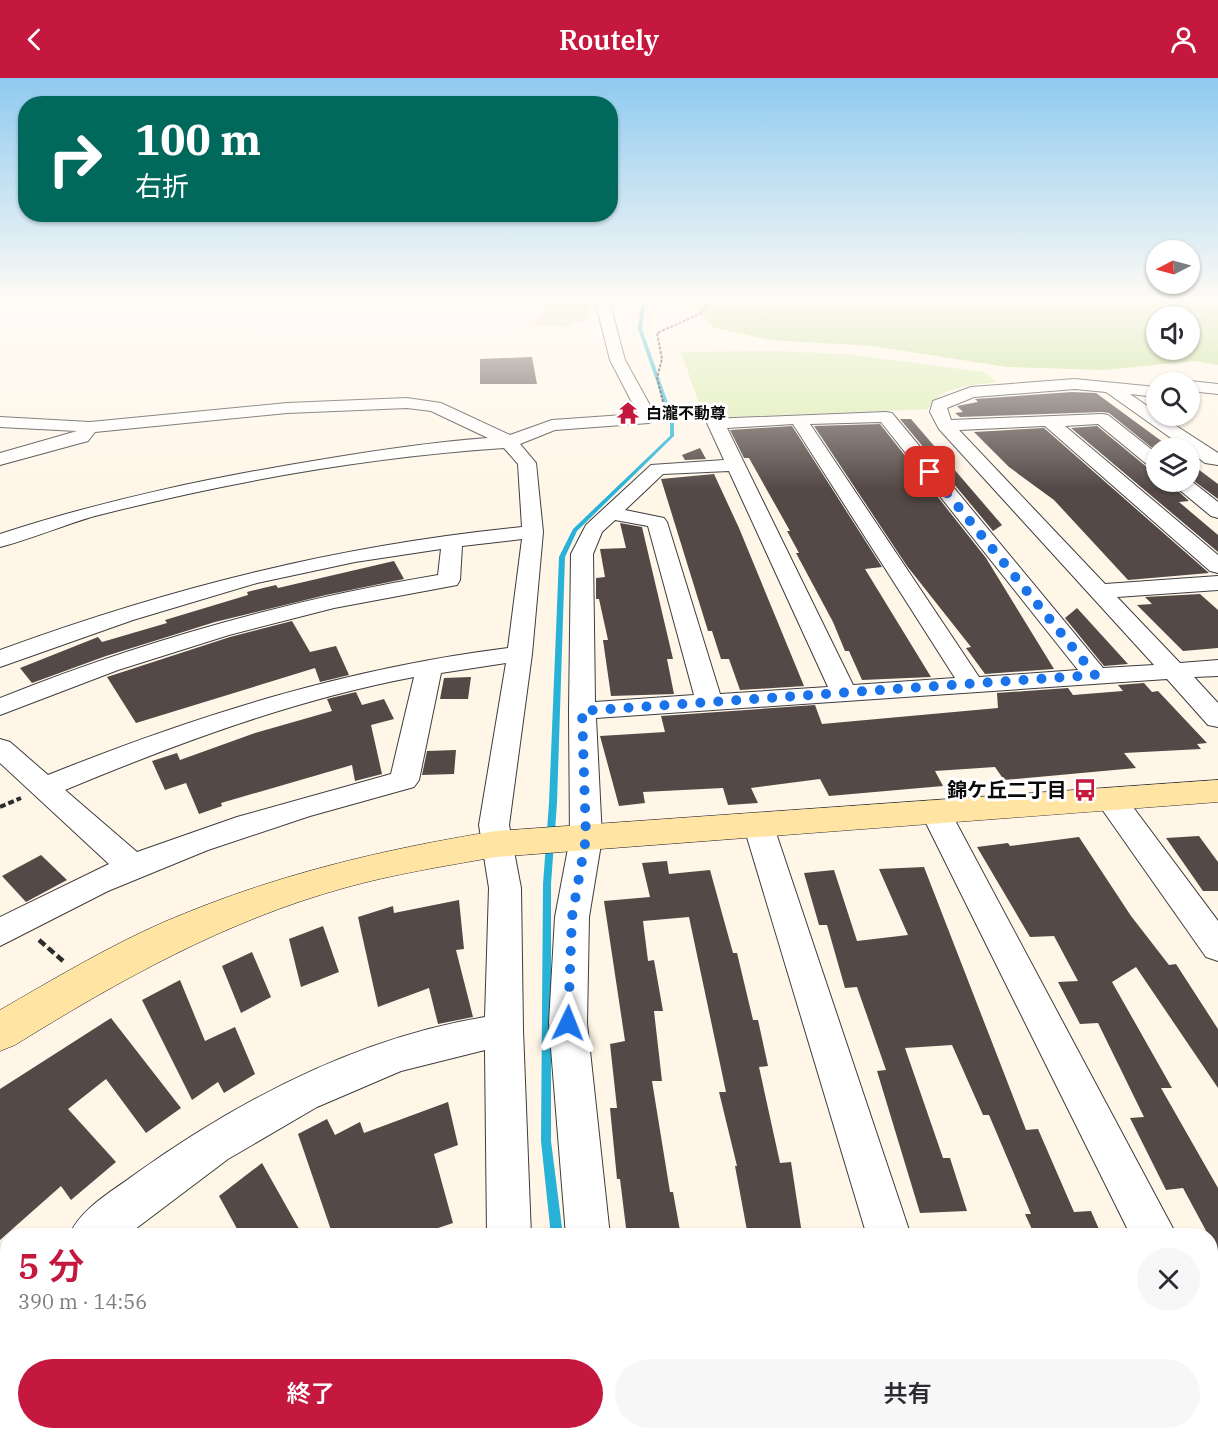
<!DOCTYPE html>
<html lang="ja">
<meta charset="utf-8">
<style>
body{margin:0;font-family:"IBM Plex Serif","Noto Sans JP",serif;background:#f7f7f7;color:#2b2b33;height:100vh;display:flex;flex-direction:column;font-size:22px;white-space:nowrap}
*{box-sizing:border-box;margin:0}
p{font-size:20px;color:#7c7c81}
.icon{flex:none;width:33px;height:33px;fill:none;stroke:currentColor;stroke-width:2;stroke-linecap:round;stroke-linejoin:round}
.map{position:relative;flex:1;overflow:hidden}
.drawer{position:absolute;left:0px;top:1150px;width:1218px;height:212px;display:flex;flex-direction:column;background:#fff;border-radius:24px 24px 0 0;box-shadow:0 2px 4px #0004}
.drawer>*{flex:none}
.hud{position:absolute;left:18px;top:18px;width:600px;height:126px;border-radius:24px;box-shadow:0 2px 4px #0004;background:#00695c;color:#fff;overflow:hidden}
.needle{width:39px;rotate:264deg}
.buttons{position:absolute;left:1146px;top:162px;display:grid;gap:12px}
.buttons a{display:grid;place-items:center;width:54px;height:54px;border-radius:50%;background:#fff;box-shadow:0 2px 4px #0004;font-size:30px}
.pin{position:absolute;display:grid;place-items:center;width:51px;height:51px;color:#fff;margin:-26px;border-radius:12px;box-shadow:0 3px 9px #0006}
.me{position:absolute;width:66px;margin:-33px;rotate:2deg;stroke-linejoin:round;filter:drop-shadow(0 0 4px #0008)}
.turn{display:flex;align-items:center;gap:21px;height:126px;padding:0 18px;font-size:27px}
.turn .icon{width:78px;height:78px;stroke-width:2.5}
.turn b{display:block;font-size:42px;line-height:51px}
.round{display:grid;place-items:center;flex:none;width:63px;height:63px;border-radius:32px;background:#f7f7f7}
.overview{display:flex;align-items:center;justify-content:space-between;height:102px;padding:0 18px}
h1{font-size:36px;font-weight:600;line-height:45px;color:#c5183f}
.primary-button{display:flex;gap:12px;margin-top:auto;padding:12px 18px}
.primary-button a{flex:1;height:69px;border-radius:36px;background:#c5183f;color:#fff;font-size:24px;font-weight:600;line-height:69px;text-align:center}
.primary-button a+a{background:#f7f7f7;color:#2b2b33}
header{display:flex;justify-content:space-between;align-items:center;height:78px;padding:0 18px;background:#c5183f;color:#fff;font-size:27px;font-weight:600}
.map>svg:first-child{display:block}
</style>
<header><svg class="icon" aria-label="back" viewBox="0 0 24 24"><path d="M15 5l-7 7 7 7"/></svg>Routely<svg class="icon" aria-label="person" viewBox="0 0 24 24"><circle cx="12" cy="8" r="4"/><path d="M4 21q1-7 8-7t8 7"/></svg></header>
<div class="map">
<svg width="1218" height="1361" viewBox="0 0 1218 1361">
<rect width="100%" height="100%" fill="#fff6e8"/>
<!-- green -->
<path fill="#daecaf" d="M 775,273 L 846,276 L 984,294 L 997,304 C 973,308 941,306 928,331 L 704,340 L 681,274 Z"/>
<!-- forest -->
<path fill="#c0de8d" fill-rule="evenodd" d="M 687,220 L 1218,220 L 1218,287 L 1195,283 L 1103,292 L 1007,289 L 873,268 L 769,262 L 712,249 ZM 1156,238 L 1190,238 L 1190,272 L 1156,272 Z"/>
<!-- cemetery -->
<path fill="#dbe2b8" d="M 550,224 L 590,224 L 586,244 L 571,244 L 569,249 L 533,247 Z"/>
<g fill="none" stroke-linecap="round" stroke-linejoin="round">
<!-- stream -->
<path fill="#28b2d8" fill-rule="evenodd" d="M 642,220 L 646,220 L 642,251 L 674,342 L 674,358 L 577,453 L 565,479 L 557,725 L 551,806 L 551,1063 L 563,1158 L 551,1158 L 541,1063 L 543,806 L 549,725 L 559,479 L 573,451 L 670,358 L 670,342 L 638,251 Z
M 573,1354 L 587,1354 L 588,1361 L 574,1361 Z"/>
</g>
<!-- building -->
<path fill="#544946" d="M 532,279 L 537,306 L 480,306 L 480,281 Z
M 1072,314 L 1096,315 L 1171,370 L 1156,373 L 1109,335 L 1102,334 L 960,339 L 955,335 L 963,334 L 957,328 L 978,324 L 975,321 Z
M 900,341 L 911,341 L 1002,447 L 993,453 Z
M 880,346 L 986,480 L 1054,591 L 985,596 L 966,570 L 971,569 L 907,488 L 814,348 Z
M 792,348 L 882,489 L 865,491 L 931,599 L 862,602 L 849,573 L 845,573 L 833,544 L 796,475 L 799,475 L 787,453 L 790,453 L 749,380 L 744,380 L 730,352 Z
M 1097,348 L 1148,390 L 1156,392 L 1156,404 L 1168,404 L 1189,423 L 1179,424 L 1218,457 L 1218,474 L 1071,350 Z
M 1044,350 L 1209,495 L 1128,502 L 1054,422 L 1009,389 L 974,354 Z
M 700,370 L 706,381 L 685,382 L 682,377 Z
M 1190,385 L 1218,406 L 1218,421 L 1190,400 Z
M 714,396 L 739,450 L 804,608 L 740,612 L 729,581 L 721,581 L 712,553 L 708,553 L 661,401 Z
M 620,445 L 642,449 L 673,581 L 667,581 L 674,616 L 611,618 L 603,562 L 608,562 L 599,521 L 596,521 L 596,500 L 605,499 L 600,471 L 626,470 Z
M 394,483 L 404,501 L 326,517 L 215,544 L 106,578 L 32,605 L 20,590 L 98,559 L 102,564 L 167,545 L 165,542 L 248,517 L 247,514 L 276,507 L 278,510 Z
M 1200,516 L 1218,532 L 1218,570 L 1183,573 L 1137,527 L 1152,526 L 1145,519 Z
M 1077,530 L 1128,586 L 1104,588 L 1065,540 Z
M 292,543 L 310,574 L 336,568 L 349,597 L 320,604 L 315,590 L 136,645 L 107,599 L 230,559 Z
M 471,599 L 468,621 L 440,621 L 444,600 Z
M 1144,605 L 1152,614 L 1158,613 L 1207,665 L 1197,666 L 1201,671 L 1124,675 L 1136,690 L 1004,702 L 995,689 L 935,693 L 943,708 L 829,718 L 820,701 L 751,710 L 758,725 L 728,727 L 723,710 L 643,714 L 645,725 L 619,728 L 600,658 L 665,654 L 661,638 L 815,627 L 822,646 L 998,630 L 997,615 L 1068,610 L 1073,617 L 1123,613 L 1118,607 Z
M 356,614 L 362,627 L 384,621 L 394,641 L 371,647 L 382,696 L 355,703 L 352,687 L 221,725 L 222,728 L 199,736 L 186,705 L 165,712 L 152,683 L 177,675 L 180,682 L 255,655 L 332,633 L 327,621 Z
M 456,672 L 454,696 L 422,697 L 427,673 Z
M 1199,758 L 1218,784 L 1218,813 L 1203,813 L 1166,760 Z
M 1079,759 L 1131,838 L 1169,887 L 1176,886 L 1218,951 L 1218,1010 L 1136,889 L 1112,904 L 1172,1010 L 1161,1010 L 1218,1110 L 1218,1175 L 1183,1110 L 1166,1112 L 1130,1040 L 1144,1039 L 1098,945 L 1080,946 L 1058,904 L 1078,903 L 1054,858 L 1030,859 L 977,769 L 1008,765 L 1010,768 Z
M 41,777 L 67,802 L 26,824 L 2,798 Z
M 667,783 L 669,796 L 710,792 L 733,875 L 737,875 L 753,942 L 758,942 L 768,988 L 759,989 L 780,1085 L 791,1084 L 802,1156 L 748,1158 L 735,1088 L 737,1088 L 719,1014 L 726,1014 L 689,839 L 643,843 L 648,883 L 654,882 L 663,933 L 654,933 L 662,1003 L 652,1003 L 670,1114 L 673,1114 L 681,1158 L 627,1158 L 620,1101 L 617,1101 L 610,1030 L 617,1030 L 610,966 L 625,963 L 604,823 L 650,819 L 642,785 Z
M 924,789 L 1026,1052 L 1038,1051 L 1074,1134 L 1091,1133 L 1102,1158 L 1035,1158 L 1025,1136 L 1031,1136 L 989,1037 L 983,1037 L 952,967 L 905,970 L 943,1080 L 950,1080 L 967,1133 L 920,1135 L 877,993 L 886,992 L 857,909 L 845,910 L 827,847 L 819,847 L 804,795 L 834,792 L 857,863 L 908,857 L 879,791 Z
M 459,822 L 464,871 L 456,872 L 473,939 L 438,946 L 429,910 L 378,929 L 358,839 L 393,828 L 394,835 Z
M 323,848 L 339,894 L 301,909 L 289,861 Z
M 252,874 L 271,919 L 241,935 L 222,888 Z
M 180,902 L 205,963 L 235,949 L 255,996 L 224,1015 L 218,1004 L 192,1022 L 142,922 Z
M 111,940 L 181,1030 L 146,1055 L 106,1001 L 68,1031 L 116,1084 L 71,1122 L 61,1108 L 0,1162 L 0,1011 Z
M 448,1024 L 458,1067 L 434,1076 L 453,1145 L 414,1158 L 333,1158 L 298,1056 L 327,1041 L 335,1057 L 360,1044 L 364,1055 Z
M 262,1085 L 303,1158 L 241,1158 L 219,1118 Z"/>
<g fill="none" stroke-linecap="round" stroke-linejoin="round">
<!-- street casing -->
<g stroke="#3d3d3d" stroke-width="2">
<path id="street" d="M 603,222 L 610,226 L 625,282 L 657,340 L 649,345 L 555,352 L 520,366 L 536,385 L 543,454 L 532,576 L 509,747 L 521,810 L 523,952 L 531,1158 L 487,1158 L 485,972 L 401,993 L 317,1029 L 228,1081 L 126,1158 L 69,1158 C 80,1131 111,1114 134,1097 C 239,1022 357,960 485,939 L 489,810 L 479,747 L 506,585 L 441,595 L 419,702 L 414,709 L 310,738 L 208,772 L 108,813 L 0,868 L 0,839 L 109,786 L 0,685 L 0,661 L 10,664 L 48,697 C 197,637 348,590 508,570 L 522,461 L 462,468 L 460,502 L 457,507 L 334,530 L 229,557 L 118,592 L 0,637 L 0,620 C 142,563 288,522 438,497 L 441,471 L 355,484 L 257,505 L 133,542 L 0,589 L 0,572 C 172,509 340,467 522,449 L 518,386 L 504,370 C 367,379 228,404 95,438 C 63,447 32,461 0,469 L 0,456 C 107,421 214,399 325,381 C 379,372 433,364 488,360 L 431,333 L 407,330 L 287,335 L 95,354 L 88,363 L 0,387 L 0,375 L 77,353 L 0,349 L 0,339 L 90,344 L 287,325 L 407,320 L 441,325 L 510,357 L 552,342 L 638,336 L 610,282 L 596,226 ZM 414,599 L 391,696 L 237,739 L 137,774 L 65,712 C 178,665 293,622 414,599 Z
M 1075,301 L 1156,309 L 1156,319 L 1130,316 L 1156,334 L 1156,338 L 1161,338 L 1218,375 L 1218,387 L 1205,385 L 1190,374 L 1190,370 L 1185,370 L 1106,314 L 1075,311 L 974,319 L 947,330 L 951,342 L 1102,336 L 1108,337 L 1156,375 L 1156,390 L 1149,388 L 1098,346 L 1065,348 L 1218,477 L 1218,495 L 1210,493 L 1045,348 L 959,352 L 1105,506 L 1218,498 L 1218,512 L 1117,519 L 1180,585 L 1218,582 L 1218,598 L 1194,599 L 1218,625 L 1218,649 L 1208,647 L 1167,601 L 596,640 L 602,760 L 589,839 L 587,945 L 610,1158 L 566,1158 L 549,945 L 555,839 L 570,760 L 569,633 L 571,476 L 586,447 L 651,387 L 724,382 L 707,345 L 710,341 L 886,334 L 892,335 L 1103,590 L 1154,587 L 939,351 L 930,334 L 933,323 L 971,309 ZM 881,344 L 1078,592 L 979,599 L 810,346 ZM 793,346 L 955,600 L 853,607 L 727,350 ZM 729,393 L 828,609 L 720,616 L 667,444 L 664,440 L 625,432 L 663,396 ZM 615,442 L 648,448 L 694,617 L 595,624 L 593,476 L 602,454 Z
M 1190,303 L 1218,306 L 1218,316 L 1190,313 L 1190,304 L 1185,304 Z
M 1190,402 L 1218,424 L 1218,440 L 1211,438 L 1170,404 Z
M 1110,710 L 1121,713 L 1218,843 L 1218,883 L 1206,879 L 1099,727 L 1095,720 L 1099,713 Z
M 935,723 L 946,726 L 950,733 L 1177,1158 L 1131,1158 L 920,733 L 924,726 Z
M 758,735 L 769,738 L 773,746 L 911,1158 L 867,1158 L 743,746 L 747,738 Z
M 8,1212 L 8,1265 L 0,1268 L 0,1215 Z
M 1210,1241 L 1218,1244 L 1218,1303 L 1210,1300 Z
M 211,1354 L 263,1354 L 261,1361 L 208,1361 Z
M 499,1354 L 551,1354 L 552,1361 L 500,1361 Z
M 602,1354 L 710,1354 L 708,1361 L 599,1361 Z
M 743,1354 L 795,1354 L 796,1361 L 744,1361 Z"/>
</g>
<!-- secondary casing -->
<g stroke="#2c2c2c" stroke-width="1">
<path id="secondary" d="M 1218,702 L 1218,724 L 496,779 C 445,788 394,796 344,810 C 225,843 120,902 15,967 L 0,973 L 0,932 C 54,901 107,869 164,844 C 274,797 379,772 496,753 Z"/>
</g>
<!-- path-far2 -->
<path stroke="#2c2c2c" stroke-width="2" stroke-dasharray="3 1.5" stroke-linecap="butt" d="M 663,324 L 657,300 L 662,281 L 657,255 L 700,236 L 708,227 L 703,220"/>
<!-- path-far1 -->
<path stroke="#2c2c2c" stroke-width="4" stroke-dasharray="6 3" stroke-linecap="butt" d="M 0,729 L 21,720"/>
<!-- path -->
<path stroke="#2c2c2c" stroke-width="4.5" stroke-dasharray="8 4" stroke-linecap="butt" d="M 39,862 L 63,883"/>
<!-- street -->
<use href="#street" fill="#fff" fill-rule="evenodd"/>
<!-- secondary -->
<use href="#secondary" fill="#ffe4a3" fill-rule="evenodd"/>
</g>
<!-- sky -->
<linearGradient id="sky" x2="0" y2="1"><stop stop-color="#8ecaf0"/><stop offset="0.54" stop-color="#fffbf5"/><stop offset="1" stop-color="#fffbf5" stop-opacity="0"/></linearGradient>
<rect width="1218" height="411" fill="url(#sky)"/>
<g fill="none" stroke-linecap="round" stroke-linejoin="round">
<!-- route -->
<path stroke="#1a73e8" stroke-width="10" stroke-dasharray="0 18" d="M 568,945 L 572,839 L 586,760 L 582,633 L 1095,597 L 930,394"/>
</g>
<!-- icons -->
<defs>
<g id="temple-bare" transform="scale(1.8)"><path d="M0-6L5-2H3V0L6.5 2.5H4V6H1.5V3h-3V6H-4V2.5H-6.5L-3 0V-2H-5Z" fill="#c5183f" stroke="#fff" stroke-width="2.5" paint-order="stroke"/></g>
<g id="bus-bare" transform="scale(1.8)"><path d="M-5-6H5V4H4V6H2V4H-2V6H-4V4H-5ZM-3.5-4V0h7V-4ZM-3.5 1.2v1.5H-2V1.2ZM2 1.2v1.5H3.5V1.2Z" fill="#c5183f" stroke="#fff" stroke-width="2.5" paint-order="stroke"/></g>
</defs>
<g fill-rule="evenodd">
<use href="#temple-bare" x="628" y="335"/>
<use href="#bus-bare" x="1085" y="712"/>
</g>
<g text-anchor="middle" stroke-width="6" stroke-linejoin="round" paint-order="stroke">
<!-- far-poi labels -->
<g font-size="16" font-weight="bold" fill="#0a0a0a" stroke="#fff" text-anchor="start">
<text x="646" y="341">白瀧不動尊</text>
</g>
<!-- poi labels -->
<g font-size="20" font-weight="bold" fill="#0a0a0a" stroke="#fff" text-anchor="end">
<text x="1067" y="719">錦ケ丘二丁目</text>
</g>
</g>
</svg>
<div class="buttons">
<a><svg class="needle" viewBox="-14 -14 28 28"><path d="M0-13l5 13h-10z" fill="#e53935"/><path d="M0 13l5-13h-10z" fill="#7c7c81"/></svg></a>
<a><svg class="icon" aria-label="sound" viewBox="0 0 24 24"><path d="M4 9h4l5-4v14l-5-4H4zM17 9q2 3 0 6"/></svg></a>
<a><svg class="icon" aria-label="search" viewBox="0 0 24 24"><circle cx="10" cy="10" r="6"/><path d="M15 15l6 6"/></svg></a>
<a><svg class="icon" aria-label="layers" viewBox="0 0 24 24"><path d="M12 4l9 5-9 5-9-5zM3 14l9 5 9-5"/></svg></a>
</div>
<div class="pin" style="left:930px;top:394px;background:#d93025"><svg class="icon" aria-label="arrive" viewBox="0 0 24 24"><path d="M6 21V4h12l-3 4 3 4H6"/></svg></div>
<svg class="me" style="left:568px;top:945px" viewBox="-20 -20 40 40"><path d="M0-17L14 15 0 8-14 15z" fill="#1a73e8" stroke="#fff" stroke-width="4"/></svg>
<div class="hud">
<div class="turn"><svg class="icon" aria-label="right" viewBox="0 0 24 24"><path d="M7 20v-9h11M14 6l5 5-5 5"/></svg><div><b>100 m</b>右折</div></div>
</div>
<section class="drawer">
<div class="overview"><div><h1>5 分</h1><p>390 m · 14:56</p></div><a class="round"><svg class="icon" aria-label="close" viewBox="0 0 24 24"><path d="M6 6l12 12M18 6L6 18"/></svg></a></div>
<div class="primary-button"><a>終了</a><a>共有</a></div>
</section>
</div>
